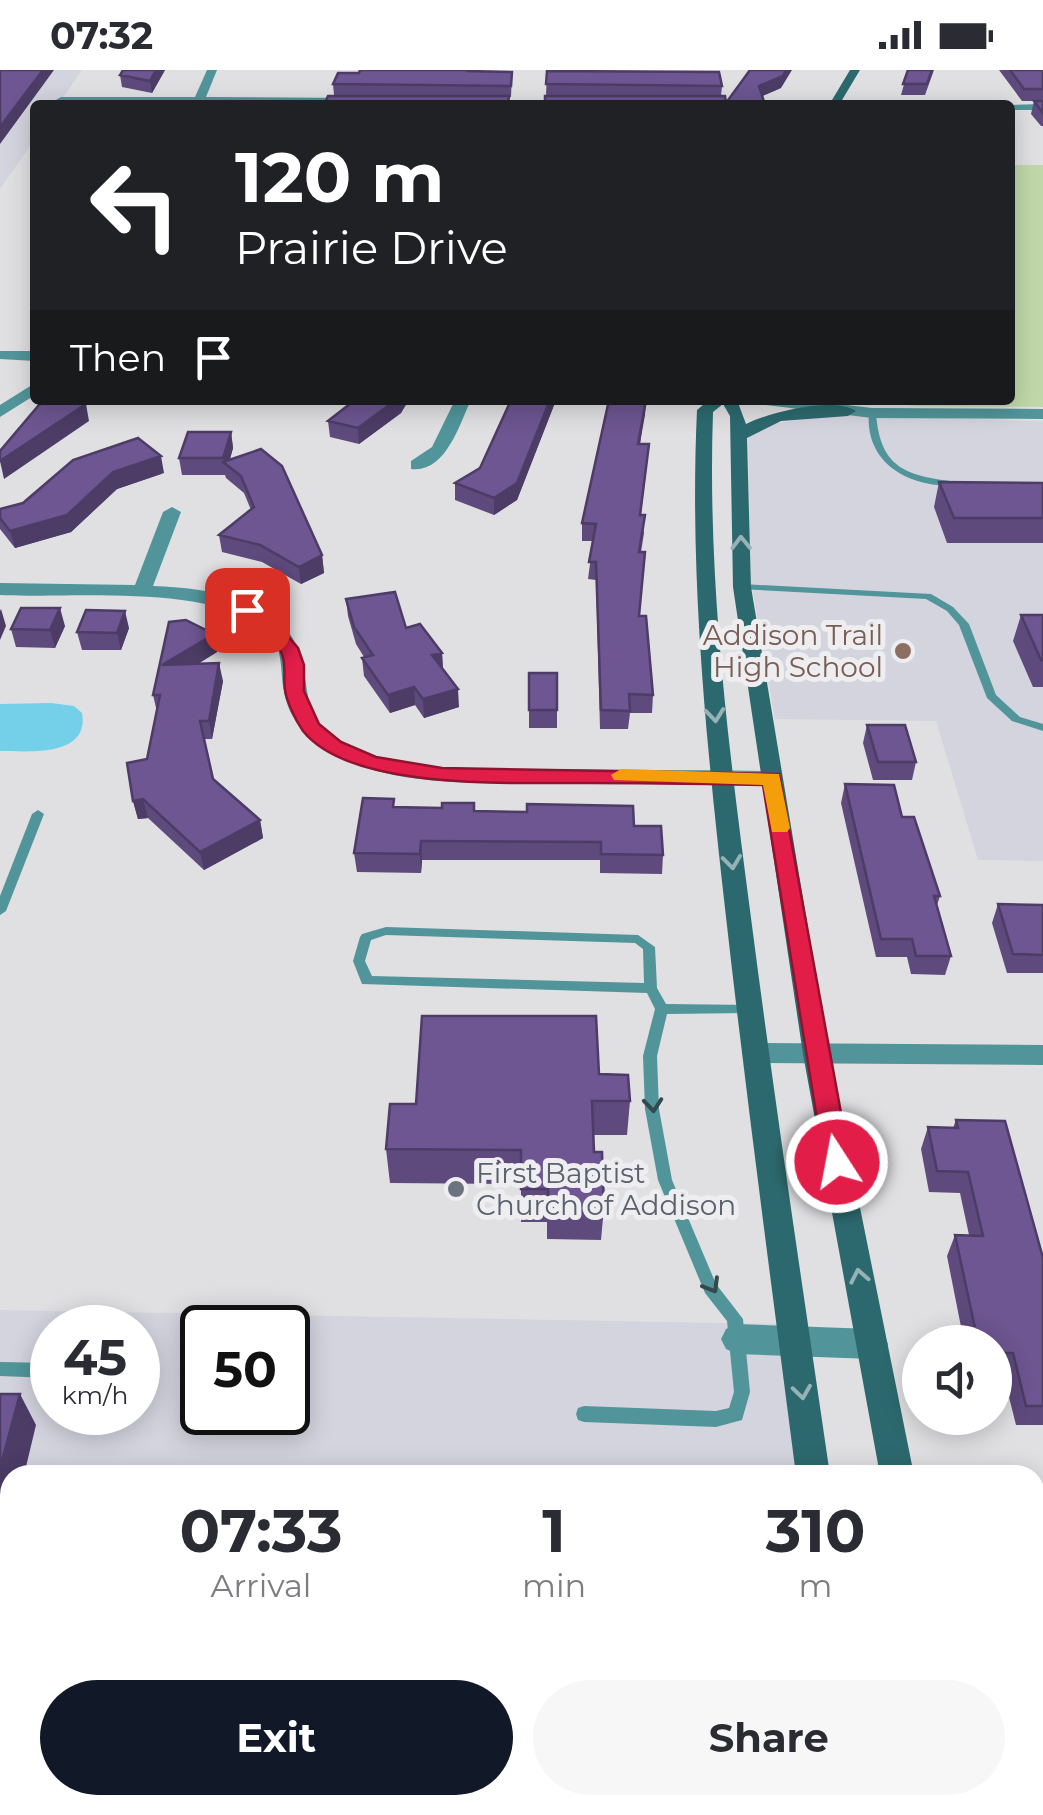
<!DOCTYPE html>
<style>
body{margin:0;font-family:Montserrat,sans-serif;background:#f7f7f7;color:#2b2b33;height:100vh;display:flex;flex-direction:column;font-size:38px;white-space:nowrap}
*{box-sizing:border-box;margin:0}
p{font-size:32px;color:#7c7c81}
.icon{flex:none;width:55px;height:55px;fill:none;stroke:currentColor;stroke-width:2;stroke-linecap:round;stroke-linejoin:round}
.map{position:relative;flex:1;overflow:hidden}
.panel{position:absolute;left:0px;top:1395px;width:1045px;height:350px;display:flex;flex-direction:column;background:#fff;border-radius:30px 30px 0 0;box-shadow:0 5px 25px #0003}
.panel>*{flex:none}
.banner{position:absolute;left:30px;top:30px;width:985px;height:305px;border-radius:10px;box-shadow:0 5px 25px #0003;background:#202124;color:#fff;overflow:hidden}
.controls{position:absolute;left:902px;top:1255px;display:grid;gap:20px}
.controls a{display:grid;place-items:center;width:110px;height:110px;border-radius:50%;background:#fff;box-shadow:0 5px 25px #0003;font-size:50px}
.speed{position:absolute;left:30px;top:1235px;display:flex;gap:20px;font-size:50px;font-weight:700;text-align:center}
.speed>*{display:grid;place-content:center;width:130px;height:130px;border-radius:50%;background:#fff;box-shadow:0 5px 25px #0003;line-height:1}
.speed small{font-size:25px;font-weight:400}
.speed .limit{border:5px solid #111;border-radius:15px;background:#fff;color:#111}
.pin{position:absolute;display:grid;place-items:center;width:85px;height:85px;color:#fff;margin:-42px;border-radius:20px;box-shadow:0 5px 15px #0006}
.me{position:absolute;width:110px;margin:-55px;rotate:349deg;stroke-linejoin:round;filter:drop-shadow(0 0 8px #0008)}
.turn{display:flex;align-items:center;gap:35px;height:210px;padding:0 40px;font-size:45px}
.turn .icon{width:130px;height:130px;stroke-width:2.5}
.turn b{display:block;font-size:70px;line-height:85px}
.then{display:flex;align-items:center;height:95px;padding:0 40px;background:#0003;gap:20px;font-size:38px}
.eta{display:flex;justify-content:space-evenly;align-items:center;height:170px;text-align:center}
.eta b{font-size:60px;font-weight:700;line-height:70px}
.button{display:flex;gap:20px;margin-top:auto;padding:20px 40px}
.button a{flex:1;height:115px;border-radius:60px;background:#111827;color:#fff;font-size:40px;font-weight:700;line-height:115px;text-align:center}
.button a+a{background:#f7f7f7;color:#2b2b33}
.status{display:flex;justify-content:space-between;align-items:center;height:70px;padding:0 50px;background:#fff;direction:ltr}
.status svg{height:28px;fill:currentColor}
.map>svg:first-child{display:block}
</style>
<div class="status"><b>07:32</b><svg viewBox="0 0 49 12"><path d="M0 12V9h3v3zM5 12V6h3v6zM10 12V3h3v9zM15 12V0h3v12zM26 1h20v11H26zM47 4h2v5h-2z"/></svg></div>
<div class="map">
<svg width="1043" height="1745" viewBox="0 0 1043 1745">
<rect width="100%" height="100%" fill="#e0e0e3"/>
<!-- built -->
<path fill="#d4d4df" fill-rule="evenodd" d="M 0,0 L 82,0 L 58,35 L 35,35 L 35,69 L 0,119 Z
M 839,345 L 1043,351 L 1043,791 L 978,790 L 936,651 L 775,649 L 751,512 L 748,367 L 761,355 Z
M 0,1240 L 783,1254 L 803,1405 L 10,1405 L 10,1735 L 225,1735 L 224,1745 L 0,1745 ZM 52,1258 L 138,1258 L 138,1342 L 52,1342 ZM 202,1258 L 288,1258 L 288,1342 L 202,1342 Z"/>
<!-- green -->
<path fill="#c0d8a9" d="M 1010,95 L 1043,95 L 1043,337 L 917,336 L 854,330 L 1010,330 Z"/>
<!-- water -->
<path fill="#74d0e9" d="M 51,633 L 74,636 L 82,643 C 90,688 27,681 0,681 L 0,634 Z"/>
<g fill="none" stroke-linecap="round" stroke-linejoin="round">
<!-- service -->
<path fill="#51959a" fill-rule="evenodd" d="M 869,341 L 876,343 C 880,400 908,406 958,412 L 958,416 C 911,418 864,395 869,341 Z
M 742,514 L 931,524 L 953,537 L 969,554 L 996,625 L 1020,647 L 1043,654 L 1043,661 L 1012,651 L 987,628 L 959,555 L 947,541 L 926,529 L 739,519 L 737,517 Z
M 38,740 L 44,744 L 6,841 L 0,845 L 0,826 L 32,744 Z
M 386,857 L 638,865 L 655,877 L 657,918 L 666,934 L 754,935 L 756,938 L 754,941 L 749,943 L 667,944 L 657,986 L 659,1039 L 672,1110 L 716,1214 L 743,1249 L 750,1322 L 742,1350 L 716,1357 L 584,1352 L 578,1350 L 576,1344 L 578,1338 L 584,1336 L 716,1341 L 729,1338 L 734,1322 L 727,1251 L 705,1223 L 658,1110 L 645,1039 L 643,986 L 655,939 L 647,923 L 362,914 L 353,891 L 360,867 L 362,864 ZM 386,865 L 635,873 L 643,879 L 644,913 L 372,906 L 365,891 L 371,870 Z
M 0,1292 L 52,1293 L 52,1308 L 0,1306 Z
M 289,1735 L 309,1735 L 306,1745 L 286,1745 Z
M 565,1735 L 615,1735 L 622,1738 L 625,1745 L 575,1745 L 568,1742 Z"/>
<!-- minor -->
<path fill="#51959a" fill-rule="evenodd" d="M 207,0 L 217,0 L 206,27 L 356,28 L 361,31 L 356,34 L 61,33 L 56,30 L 61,27 L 195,27 Z
M 476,30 L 576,31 L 581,34 L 472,35 Z
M 1043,34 L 1043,40 L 1010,40 L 1010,35 L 1006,35 Z
M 35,313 L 35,325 L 0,347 L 0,335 Z
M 455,330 L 471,330 C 459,355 446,403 411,399 L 411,391 L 432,377 Z
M 172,437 L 181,442 L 153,516 C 201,518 280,526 298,580 C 315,630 296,651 356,678 C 415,706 488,698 551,699 C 625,700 698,700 772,701 L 783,708 L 772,715 C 699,714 625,714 552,713 C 483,712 408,718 343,689 C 311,675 288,651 283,617 C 281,602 282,586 275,572 C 239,510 65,529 0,525 L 0,513 L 135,515 L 163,442 Z
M 755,973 L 1043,975 L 1043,995 L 755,993 L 745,990 L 742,983 L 745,976 Z
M 737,1254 L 872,1259 L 883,1264 L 888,1274 L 883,1284 L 872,1289 L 737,1284 L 726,1279 L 721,1269 L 726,1259 Z"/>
<!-- tertiary -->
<path fill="#51959a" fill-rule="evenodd" d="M 0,281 L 35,281 L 35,291 L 0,289 Z
M 758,330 L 805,330 L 872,338 L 1043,339 L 1043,349 L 872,348 L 766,335 Z"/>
<!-- secondary -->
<path fill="#2c696e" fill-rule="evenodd" d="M 850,0 L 860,0 L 839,35 L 829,35 Z
M 709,330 L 737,330 L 746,354 C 770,342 834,326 856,341 L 848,346 L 781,351 L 747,368 L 751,517 L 829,984 L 914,1405 L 880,1405 L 803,984 L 733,517 L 730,346 L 723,334 L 713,342 C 707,512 729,680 751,848 C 775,1034 803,1220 830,1405 L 796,1405 C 772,1219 747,1033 726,847 C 707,678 689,510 697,340 Z
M 842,1735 L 882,1735 L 883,1745 L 843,1745 Z
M 944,1735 L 984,1735 L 986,1745 L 946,1745 Z"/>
</g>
<!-- wall -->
<path fill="#5e4a7d" d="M 123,0 L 165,0 L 152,23 L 122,17 L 120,5 Z
M 908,0 L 934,0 L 925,25 L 901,25 Z
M 999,0 L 1043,0 L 1043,56 L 1041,56 L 1031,44 L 1034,31 L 1036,31 L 1022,31 Z
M 467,1 L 512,2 L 511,27 L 334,25 L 333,14 Z
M 547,1 L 722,16 L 721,26 L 726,33 L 781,18 L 762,26 L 765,35 L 546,26 Z
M 355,330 L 433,330 L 433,332 L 408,332 L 401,343 L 359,374 L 330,367 L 328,351 Z
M 511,330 L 556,330 L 517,430 L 494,445 L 455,430 L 455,413 L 480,398 Z
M 646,330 L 640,374 L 649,374 L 641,445 L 644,463 L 641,482 L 640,546 L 653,625 L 652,643 L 630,643 L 628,659 L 600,659 L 596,510 L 588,509 L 593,471 L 582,471 L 582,453 Z
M 231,362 L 233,378 L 230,389 L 322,485 L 324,503 L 301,514 L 262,492 L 222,482 L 219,465 L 251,440 L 244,423 L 226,408 L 225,405 L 182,405 L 179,388 Z
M 164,403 L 117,419 L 71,462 L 15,478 L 0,459 L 0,439 Z
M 939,412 L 1043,413 L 1043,473 L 947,473 L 934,437 Z
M 346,529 L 406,558 L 442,583 L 443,600 L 459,637 L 424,648 L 415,635 L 390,643 L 364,606 L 362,588 L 364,587 L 356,574 L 348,546 Z
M 1021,545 L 1043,545 L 1043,617 L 1033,617 L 1013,571 Z
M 65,556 L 55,578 L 16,577 L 11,559 Z
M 129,558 L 121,580 L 82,580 L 77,562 Z
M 214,564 L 217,582 L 198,594 L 223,611 L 212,669 L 204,669 L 213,709 L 260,750 L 263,768 L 204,800 L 148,748 L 138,749 L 133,731 L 147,689 L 157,642 L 153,625 Z
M 529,603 L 557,603 L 557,658 L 529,658 Z
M 867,655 L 916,692 L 912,710 L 873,710 L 863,673 Z
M 845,714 L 902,747 L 940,826 L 937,835 L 951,886 L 945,905 L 911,904 L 907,887 L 876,887 L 841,733 Z
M 394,729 L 394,737 L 474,741 L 634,756 L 663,785 L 662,804 L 600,803 L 600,790 L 422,790 L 421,803 L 357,802 L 354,783 Z
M 998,834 L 1043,835 L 1043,903 L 1007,903 L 992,853 Z
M 599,1004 L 630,1031 L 627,1065 L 593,1065 L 594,1082 L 604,1137 L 601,1170 L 547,1169 L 547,1152 L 521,1152 L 521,1114 L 390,1113 L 386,1079 L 416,1034 Z
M 956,1050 L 1043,1188 L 1043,1355 L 1016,1355 L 1003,1303 L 995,1303 L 995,1272 L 964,1272 L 947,1186 L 955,1165 L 969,1165 L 960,1123 L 929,1122 L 921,1079 L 928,1057 L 953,1058 Z"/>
<!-- shaded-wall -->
<path fill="#4c3c66" d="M 43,0 L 54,0 L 0,74 L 0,57 Z
M 156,0 L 165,0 L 152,23 L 150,11 Z
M 786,0 L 792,0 L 781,18 L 758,28 L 759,16 Z
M 396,330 L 407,330 L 401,343 L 359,374 L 358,358 Z
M 550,330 L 556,330 L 517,430 L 494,445 L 494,428 Z
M 646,330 L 645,345 L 637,390 L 638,374 Z
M 86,334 L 89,351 L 4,409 L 0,391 Z
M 231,362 L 233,378 L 228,396 L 224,392 L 223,388 Z
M 161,386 L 164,403 L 117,419 L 71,462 L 15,478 L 10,461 L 113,402 Z
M 322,485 L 324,503 L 301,514 L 299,497 Z
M 60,538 L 65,556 L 55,578 L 50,560 Z
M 1,539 L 6,556 L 0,570 L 0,541 Z
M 125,541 L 129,558 L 121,580 L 117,563 Z
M 214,564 L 217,582 L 166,613 L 162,595 Z
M 442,583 L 443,600 L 432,585 Z
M 219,593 L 223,611 L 212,669 L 209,651 Z
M 414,617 L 415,635 L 390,643 L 388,625 Z
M 458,619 L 459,637 L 424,648 L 423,629 Z
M 143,729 L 148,748 L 138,749 L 133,731 Z
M 260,750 L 263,768 L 204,800 L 200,782 Z
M 421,771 L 422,790 L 421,803 L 420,784 Z
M 20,1324 L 36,1355 L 24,1405 L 10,1405 L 10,1458 L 0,1497 L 0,1398 Z"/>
<!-- building -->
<path fill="#6d5691" stroke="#4c3c66" stroke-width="2.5" d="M 0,0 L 43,0 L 0,57 Z
M 123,0 L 156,0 L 150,11 L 120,5 Z
M 360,0 L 466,0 L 467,1 L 512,2 L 511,16 L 333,14 L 338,3 L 359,3 Z
M 750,0 L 786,0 L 783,6 L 759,16 L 765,35 L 545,35 L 545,26 L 725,26 L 726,33 Z
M 908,0 L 932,0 L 927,14 L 903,14 Z
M 1010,0 L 1043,0 L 1043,19 L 1024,19 Z
M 547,1 L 719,2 L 722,16 L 546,14 Z
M 328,26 L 509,26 L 508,35 L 324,35 Z
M 1034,31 L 1043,31 L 1043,43 Z
M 47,330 L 68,330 L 86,334 L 0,391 L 0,381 L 39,335 Z
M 355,330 L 396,330 L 358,358 L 328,351 Z
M 511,330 L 550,330 L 517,413 L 494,428 L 455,413 L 480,398 Z
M 609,330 L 646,330 L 638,374 L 649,374 L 640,445 L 645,445 L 639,482 L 645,482 L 639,546 L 646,546 L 653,625 L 629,624 L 630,641 L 601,640 L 596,492 L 589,492 L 596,454 L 582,453 Z
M 188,362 L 231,362 L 223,388 L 179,388 Z
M 138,368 L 161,386 L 113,402 L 67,445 L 10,461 L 0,448 L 0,439 L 23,433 L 73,390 Z
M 261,379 L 282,396 L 322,485 L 299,497 L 260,475 L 219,465 L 254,437 L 241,406 L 223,392 Z
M 939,412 L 1043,413 L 1043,448 L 954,448 Z
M 395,522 L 406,558 L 420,554 L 442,583 L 432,585 L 458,619 L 423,629 L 414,617 L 388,625 L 362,588 L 373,585 L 354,557 L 346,529 Z
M 21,538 L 60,538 L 50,560 L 11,559 Z
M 86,540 L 125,541 L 117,563 L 77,562 Z
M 1021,545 L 1043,545 L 1043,590 L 1041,590 Z
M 186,550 L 214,564 L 162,595 L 219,593 L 209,651 L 200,651 L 213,709 L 260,750 L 200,782 L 143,729 L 133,731 L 127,693 L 147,689 L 160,625 L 153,625 L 169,552 Z
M 529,603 L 557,603 L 557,640 L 529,640 Z
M 867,655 L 905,655 L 916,692 L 878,692 Z
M 845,714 L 894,715 L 902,747 L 914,747 L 940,826 L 934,826 L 951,886 L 916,886 L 912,869 L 881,869 Z
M 363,728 L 394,729 L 393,737 L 442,738 L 442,733 L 474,733 L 474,741 L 527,742 L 527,734 L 633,736 L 634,756 L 661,756 L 663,785 L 601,784 L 601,772 L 421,771 L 420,784 L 354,783 Z
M 998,834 L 1043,835 L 1043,885 L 1013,884 Z
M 422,946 L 596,946 L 599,1004 L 628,1005 L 630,1031 L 592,1031 L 594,1082 L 602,1082 L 604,1137 L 548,1136 L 548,1119 L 521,1119 L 521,1080 L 386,1079 L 390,1034 L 416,1034 Z
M 956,1050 L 1005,1051 L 1043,1188 L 1043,1336 L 1026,1336 L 1013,1283 L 995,1283 L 995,1272 L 978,1272 L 955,1165 L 983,1166 L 968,1102 L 937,1101 L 928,1057 L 958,1058 Z
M 0,1324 L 20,1324 L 0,1398 Z
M 637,1397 L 721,1398 L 722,1405 L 638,1405 Z"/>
<!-- one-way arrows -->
<defs><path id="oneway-chevron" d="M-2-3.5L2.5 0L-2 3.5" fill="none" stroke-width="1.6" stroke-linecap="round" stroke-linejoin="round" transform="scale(2.5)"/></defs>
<g stroke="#97b2b6">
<use href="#oneway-chevron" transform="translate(741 473) rotate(-91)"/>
<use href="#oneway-chevron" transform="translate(715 645) rotate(84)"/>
<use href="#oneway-chevron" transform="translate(732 792) rotate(83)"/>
<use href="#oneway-chevron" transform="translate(859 1206) rotate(-101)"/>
<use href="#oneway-chevron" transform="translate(802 1322) rotate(82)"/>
</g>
<g stroke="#324a4d">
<use href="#oneway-chevron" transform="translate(653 1035) rotate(85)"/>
<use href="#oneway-chevron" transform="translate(712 1216) rotate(59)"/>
</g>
<!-- route -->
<path fill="#e11d48" stroke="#92132f" stroke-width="2.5" d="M 247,534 L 274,550 L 298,578 L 304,595 L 304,621 L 319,654 L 341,672 L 376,687 L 442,698 L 779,704 L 850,1092 L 846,1100 L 837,1103 L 828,1100 L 824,1092 L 763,715 C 705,714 646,713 588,713 C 516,712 352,722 303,661 C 296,651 286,631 285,619 C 283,606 287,594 281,582 C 272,563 252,554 238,540 Z"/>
<!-- slow -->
<path fill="#f59e0b" d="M 621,699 L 779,704 L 790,758 L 787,762 L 772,762 L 763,715 L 614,710 L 611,705 Z"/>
<!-- markers -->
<circle fill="#8d6e63" stroke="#eeeef1" stroke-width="4" cx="903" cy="581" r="10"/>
<circle fill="#6b7280" stroke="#eeeef1" stroke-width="4" cx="456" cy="1119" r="10"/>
<g text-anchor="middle" stroke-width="10" stroke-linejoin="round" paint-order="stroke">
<!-- education labels -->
<g font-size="28" fill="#785e54" stroke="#eeeef1" text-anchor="end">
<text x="883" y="575">Addison Trail<tspan x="883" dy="32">High School</tspan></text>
</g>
<!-- worship labels -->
<g font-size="28" fill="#5b616d" stroke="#eeeef1" text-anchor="start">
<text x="476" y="1113">First Baptist<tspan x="476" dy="32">Church of Addison</tspan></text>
</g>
</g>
</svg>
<div class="controls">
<a><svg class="icon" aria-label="sound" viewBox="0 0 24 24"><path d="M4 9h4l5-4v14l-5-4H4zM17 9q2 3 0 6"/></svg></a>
</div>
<div class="speed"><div>45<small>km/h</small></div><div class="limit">50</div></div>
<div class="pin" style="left:247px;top:540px;background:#d93025"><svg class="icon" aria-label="arrive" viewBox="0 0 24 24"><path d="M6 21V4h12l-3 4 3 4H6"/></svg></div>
<svg class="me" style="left:837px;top:1092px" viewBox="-20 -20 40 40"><circle r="17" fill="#e11d48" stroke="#fff" stroke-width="3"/><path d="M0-11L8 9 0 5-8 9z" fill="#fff"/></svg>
<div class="banner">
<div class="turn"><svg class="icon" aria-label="left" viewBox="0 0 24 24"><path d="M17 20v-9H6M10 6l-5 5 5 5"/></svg><div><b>120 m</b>Prairie Drive</div></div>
<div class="then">Then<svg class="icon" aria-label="arrive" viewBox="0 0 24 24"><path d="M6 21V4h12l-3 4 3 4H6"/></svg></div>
</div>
<section class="panel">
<div class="eta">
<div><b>07:33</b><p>Arrival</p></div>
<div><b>1</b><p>min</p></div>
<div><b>310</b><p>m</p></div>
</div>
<div class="button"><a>Exit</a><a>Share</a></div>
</section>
</div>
